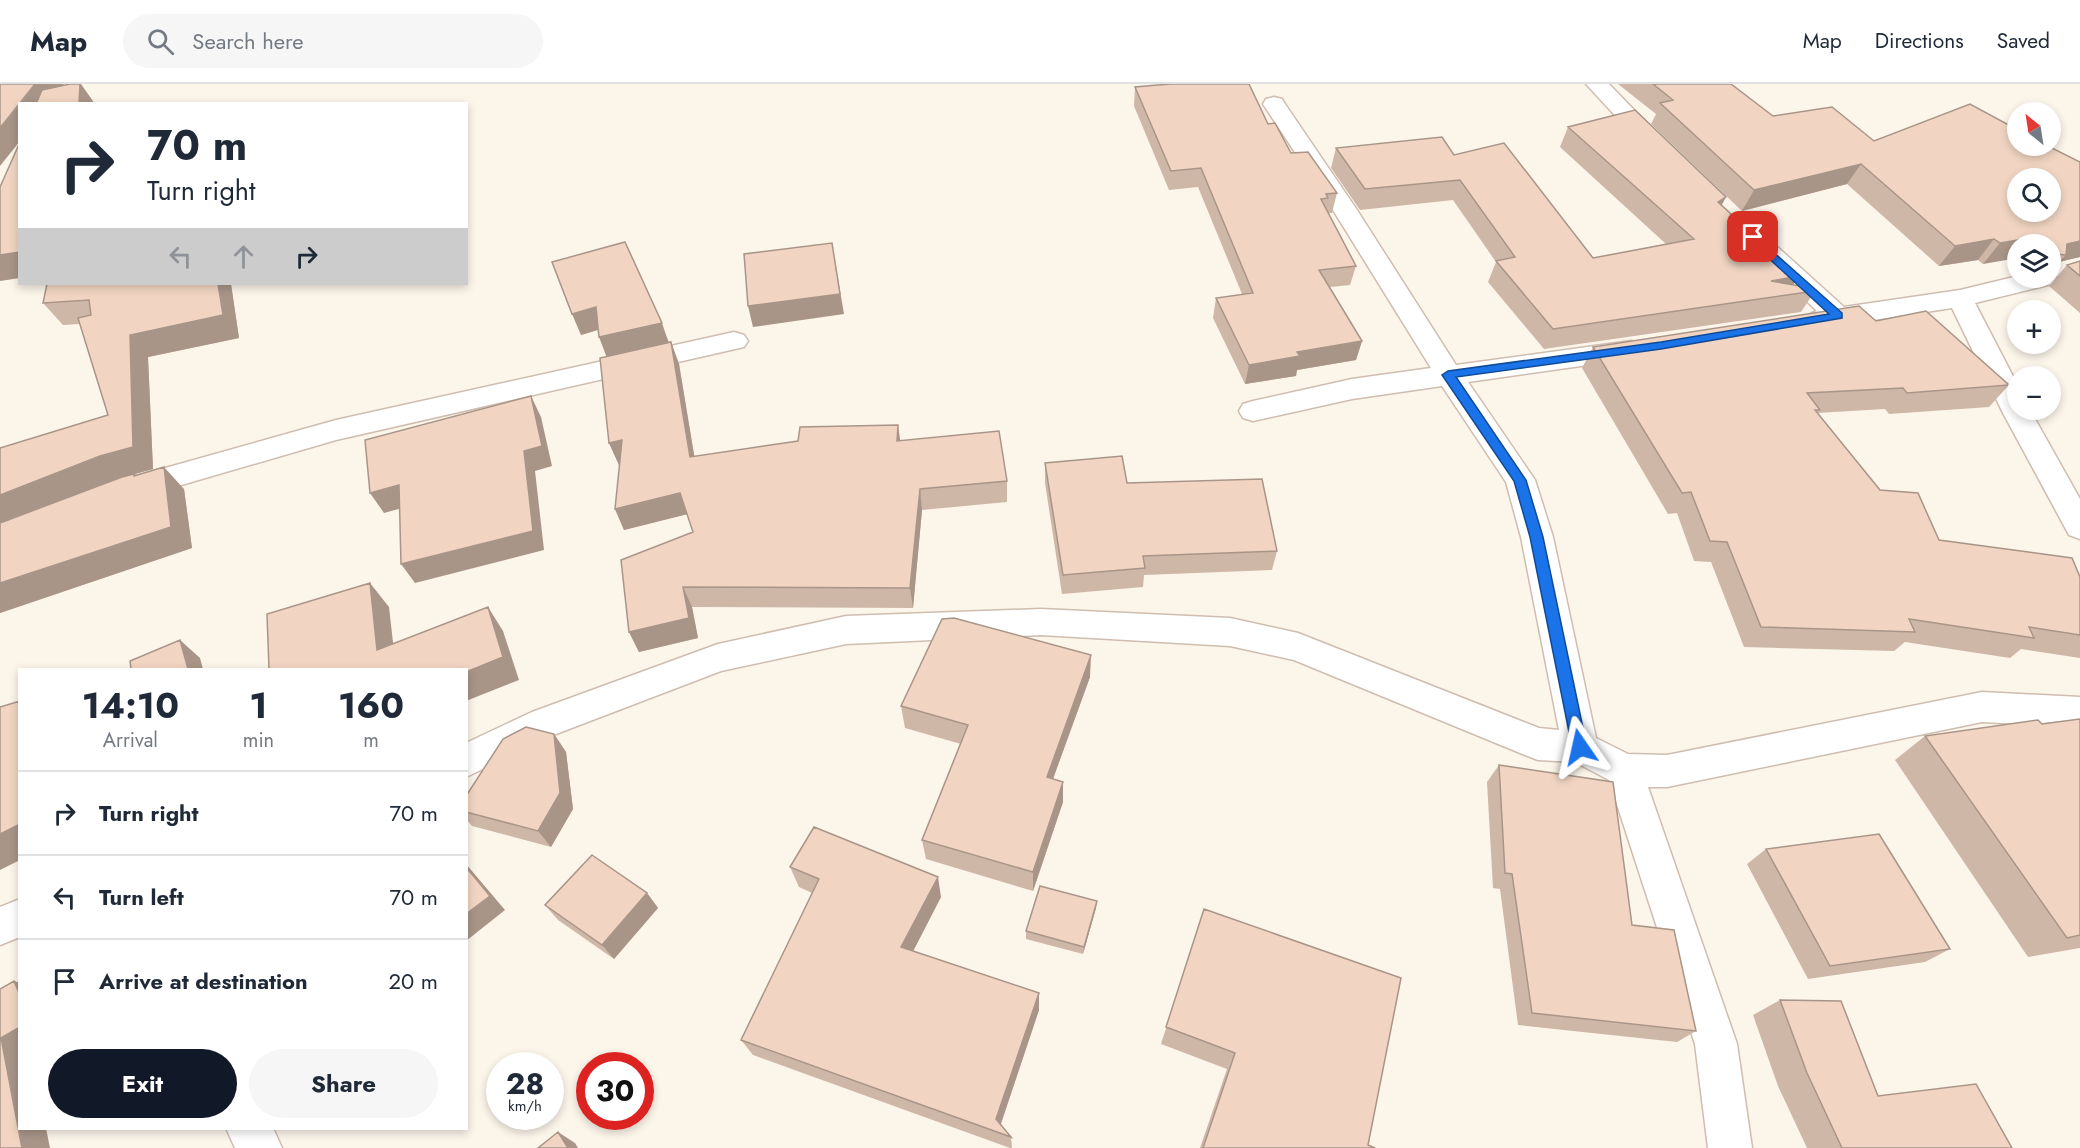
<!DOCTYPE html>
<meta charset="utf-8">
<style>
body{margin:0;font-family:Jost,sans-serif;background:#f6f6f7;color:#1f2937;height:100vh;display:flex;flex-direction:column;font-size:22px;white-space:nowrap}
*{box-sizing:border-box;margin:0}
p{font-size:20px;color:#747a83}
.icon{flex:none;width:33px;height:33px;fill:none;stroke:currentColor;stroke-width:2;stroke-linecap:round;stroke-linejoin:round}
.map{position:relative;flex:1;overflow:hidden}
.sheet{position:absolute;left:18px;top:584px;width:450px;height:462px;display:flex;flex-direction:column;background:#fff;border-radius:0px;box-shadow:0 3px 9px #0003}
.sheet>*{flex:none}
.top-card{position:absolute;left:18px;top:18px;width:450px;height:183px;border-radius:0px;box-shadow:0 3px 9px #0003;background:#fff;color:#1f2937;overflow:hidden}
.needle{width:39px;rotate:330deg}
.controls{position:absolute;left:2007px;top:18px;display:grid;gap:12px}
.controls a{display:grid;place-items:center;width:54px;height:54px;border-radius:50%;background:#fff;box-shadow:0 3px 9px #0003;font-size:30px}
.speed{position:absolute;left:486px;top:968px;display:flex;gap:12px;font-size:30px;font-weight:700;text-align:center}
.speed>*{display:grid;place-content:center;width:78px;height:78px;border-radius:50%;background:#fff;box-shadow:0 3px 9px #0003;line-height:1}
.speed small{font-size:15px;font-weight:400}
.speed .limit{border:9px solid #d22;background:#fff;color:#111}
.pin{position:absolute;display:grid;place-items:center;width:51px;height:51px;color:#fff;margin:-26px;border-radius:12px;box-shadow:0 3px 9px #0006}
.me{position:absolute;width:66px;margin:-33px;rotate:349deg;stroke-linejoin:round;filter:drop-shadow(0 0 4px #0008)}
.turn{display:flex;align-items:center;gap:21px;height:126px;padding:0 30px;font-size:27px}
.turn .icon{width:78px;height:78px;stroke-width:2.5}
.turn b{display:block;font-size:42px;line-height:51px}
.lanes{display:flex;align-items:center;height:57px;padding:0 30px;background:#0003;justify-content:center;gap:30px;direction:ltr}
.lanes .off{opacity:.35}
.eta{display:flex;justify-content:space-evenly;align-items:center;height:102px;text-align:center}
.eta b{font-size:36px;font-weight:700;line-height:42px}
.button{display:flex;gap:12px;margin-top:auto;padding:12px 30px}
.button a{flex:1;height:69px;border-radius:36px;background:#111827;color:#fff;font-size:24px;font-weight:700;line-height:69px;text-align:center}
.button a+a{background:#f6f6f7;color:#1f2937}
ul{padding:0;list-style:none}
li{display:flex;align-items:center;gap:18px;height:84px;padding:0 30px;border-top:2px solid #e0e1e3}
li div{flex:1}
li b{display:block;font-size:22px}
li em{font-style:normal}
header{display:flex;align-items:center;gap:36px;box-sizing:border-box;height:84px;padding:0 30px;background:#fff;border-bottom:2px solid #e0e1e3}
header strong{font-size:28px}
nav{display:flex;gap:33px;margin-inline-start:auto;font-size:21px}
.search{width:420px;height:54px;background:#f6f6f7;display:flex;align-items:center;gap:15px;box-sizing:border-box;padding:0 21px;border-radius:33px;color:#747a83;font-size:22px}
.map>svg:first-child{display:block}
</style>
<header>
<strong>Map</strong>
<div class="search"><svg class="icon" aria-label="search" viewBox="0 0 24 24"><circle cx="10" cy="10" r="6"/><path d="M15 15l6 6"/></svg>Search here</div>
<nav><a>Map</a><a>Directions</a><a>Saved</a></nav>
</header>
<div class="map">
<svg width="2080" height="1064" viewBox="0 0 2080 1064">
<rect width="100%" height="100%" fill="#fcf5ea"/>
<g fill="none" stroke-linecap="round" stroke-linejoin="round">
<!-- minor casing -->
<g stroke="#cfbdaf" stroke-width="3">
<path id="minor" d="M 1586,0 L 1609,0 L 1663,56 L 1666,61 L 1663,66 L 1647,66 Z
M 1274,13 L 1282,15 L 1285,20 L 1357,126 L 1456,281 L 1631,257 L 1641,260 L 1645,266 L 1641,272 L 1631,275 L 1468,298 L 1535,396 L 1553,453 L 1596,654 L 1628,670 L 1667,671 L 1982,608 L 2080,613 L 2080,643 L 1982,638 L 1667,703 L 1648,703 L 1737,960 L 1752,1064 L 1708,1064 L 1695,960 L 1609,696 L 1575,678 L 1538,676 L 1525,671 L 1294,576 L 1230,562 L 1041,551 L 846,560 L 721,587 L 556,650 L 466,693 L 466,659 L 532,628 L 718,560 L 846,532 L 1041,525 L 1230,534 L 1298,549 L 1539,644 L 1559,646 L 1521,453 L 1506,398 L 1442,302 L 1352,315 L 1253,337 L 1243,334 L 1239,327 L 1243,320 L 1253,317 L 1352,295 L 1431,284 L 1333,126 L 1263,20 L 1266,15 Z
M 1764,156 L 1773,159 L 1844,223 L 1960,206 L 2018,192 L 2050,194 L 2052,188 L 2056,194 L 2052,200 L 1975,219 L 2018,302 L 2018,326 L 2030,326 L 2080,415 L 2080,455 L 2069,451 L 2003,329 L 1952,224 L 1821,244 L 1812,241 L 1808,235 L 1812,229 L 1817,227 L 1751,164 L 1755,159 Z
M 734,248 L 744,251 L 748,257 L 744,263 L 336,356 L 130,416 L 119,413 L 115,405 L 119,397 L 336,336 Z
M 20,815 L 20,853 L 0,861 L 0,823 Z
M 226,1044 L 273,1044 L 282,1064 L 235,1064 Z"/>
</g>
<!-- minor -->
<use href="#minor" fill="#fff" fill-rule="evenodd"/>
</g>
<!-- wall -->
<path fill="#cfb7a7" d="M 1618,0 L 1731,0 L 1773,32 L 1874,57 L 2080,173 L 2059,178 L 2050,188 L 2050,160 L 2018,160 L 1983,180 L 1978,176 L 1939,182 L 1847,100 L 1742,127 L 1651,40 L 1656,30 Z
M 1135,3 L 1268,40 L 1291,69 L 1337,109 L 1332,129 L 1328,129 L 1356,182 L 1350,201 L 1330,203 L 1362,257 L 1356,276 L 1297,286 L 1296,292 L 1245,300 L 1213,234 L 1216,214 L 1242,210 L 1198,103 L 1169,106 L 1134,22 Z
M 1568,43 L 1722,122 L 1799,192 L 1793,201 L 1815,207 L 1801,228 L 1544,265 L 1488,198 L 1496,178 L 1453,116 L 1360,126 L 1331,84 L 1336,64 L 1454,71 L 1593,174 L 1666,160 L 1560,63 Z
M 625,158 L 669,258 L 671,258 L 679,280 L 694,372 L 900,357 L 1007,397 L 1007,418 L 922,426 L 913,524 L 692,523 L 698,554 L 639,568 L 629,548 L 693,448 L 687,430 L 624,446 L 615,425 L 620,380 L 619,381 L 609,359 L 607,272 L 598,246 L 581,251 Z
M 2080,177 L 2080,229 L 2049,202 L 2067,181 Z
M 47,200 L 231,200 L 239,254 L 148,273 L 153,385 L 135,390 L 136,392 L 184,405 L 192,464 L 0,529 L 0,364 L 108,331 L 80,240 L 63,241 L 43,219 Z
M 1876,237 L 2009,301 L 1989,323 L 1889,330 L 1885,325 L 1817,329 L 1880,406 L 1939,456 L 2080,493 L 2080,574 L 2021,565 L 2010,574 L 1905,558 L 1894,567 L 1744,563 L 1711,478 L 1694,477 L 1677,429 L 1668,430 L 1582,284 L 1593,263 Z
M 1045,379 L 1127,399 L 1277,467 L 1272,486 L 1144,491 L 1143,503 L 1062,510 L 1045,399 Z
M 1090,593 L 1053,695 L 1063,698 L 1063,718 L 1033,807 L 926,775 L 922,756 L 961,660 L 905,644 L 901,622 Z
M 2080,635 L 2080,864 L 2028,873 L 1895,676 L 1925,652 Z
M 554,650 L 566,668 L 573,725 L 551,763 L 472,742 L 466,735 L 466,712 Z
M 1499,681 L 1632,841 L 1696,947 L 1677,958 L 1518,941 L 1500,805 L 1493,804 L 1487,698 Z
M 1766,765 L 1950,865 L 1925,878 L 1808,895 L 1747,780 Z
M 790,783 L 941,813 L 913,867 L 1039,909 L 1039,926 L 1001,1040 L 1011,1053 L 1012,1064 L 1010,1064 L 753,971 L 741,956 L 812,809 L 799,803 Z
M 647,809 L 658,824 L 614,875 L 558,836 L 545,821 Z
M 1096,824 L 1083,870 L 1026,855 L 1026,847 Z
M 1204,825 L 1368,1061 L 1375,1064 L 1200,1064 L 1227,985 L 1161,960 Z
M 1780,916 L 1878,1012 L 2012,1064 L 1807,1064 L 1778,1002 L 1753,931 Z"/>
<!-- shaded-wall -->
<path fill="#a99588" d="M 35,0 L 64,0 L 49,20 L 20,20 Z
M 80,0 L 81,0 L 95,20 L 79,20 Z
M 20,20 L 20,57 L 0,82 L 0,44 Z
M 1861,80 L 1847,100 L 1742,127 L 1754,106 Z
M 1726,113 L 1715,134 L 1718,118 Z
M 2036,153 L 2030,160 L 2018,160 L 2018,174 L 1983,180 L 2000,159 Z
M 1994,155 L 1978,176 L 1939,182 L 1955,162 Z
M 2080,157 L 2080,173 L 2059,178 L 2066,171 L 2067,160 Z
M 832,159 L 844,230 L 753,243 L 748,222 Z
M 20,168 L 20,194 L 0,197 L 0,171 Z
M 1799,192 L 1786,212 L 1771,197 Z
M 218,200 L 231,200 L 239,254 L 148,273 L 153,385 L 135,390 L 155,412 L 0,442 L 0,411 L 100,372 L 130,251 Z
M 596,223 L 604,244 L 581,251 L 572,230 Z
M 662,239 L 669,260 L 607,274 L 599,253 Z
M 1362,257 L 1356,276 L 1297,286 L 1296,292 L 1245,300 L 1249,281 L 1297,268 Z
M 671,258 L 679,280 L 698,394 L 690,373 Z
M 531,312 L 541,333 L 552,382 L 535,387 L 544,466 L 415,499 L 401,480 L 524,367 Z
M 898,341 L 901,362 L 897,357 Z
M 622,356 L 631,378 L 619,381 L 609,359 Z
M 164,383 L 184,405 L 192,464 L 0,529 L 0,499 Z
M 399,401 L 413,421 L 384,429 L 370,409 Z
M 920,405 L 922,426 L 913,524 L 910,504 Z
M 680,409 L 688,430 L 624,446 L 615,425 Z
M 370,499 L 389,523 L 396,585 L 377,566 Z
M 683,503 L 692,523 L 698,554 L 639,568 L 629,548 Z
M 488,523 L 503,547 L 519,596 L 466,617 L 466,588 Z
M 180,556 L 200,574 L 203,585 L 188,585 Z
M 1091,571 L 1090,593 L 1046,714 L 1047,693 Z
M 554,650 L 566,668 L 573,725 L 551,763 L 538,747 Z
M 1063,698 L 1063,718 L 1033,807 L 1033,788 Z
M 20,740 L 20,776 L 0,786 L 0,750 Z
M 466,780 L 505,826 L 466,857 Z
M 938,793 L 941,813 L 906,881 L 901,863 Z
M 647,809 L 658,824 L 614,875 L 602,861 Z
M 1097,817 L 1096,824 L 1083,870 L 1084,863 Z
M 14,897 L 20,899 L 20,911 Z
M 1039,909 L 1039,926 L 998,1048 L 996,1035 Z
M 20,943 L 20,1044 L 46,1044 L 50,1064 L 22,1064 L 1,954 Z
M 558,1048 L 575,1059 L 578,1064 L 568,1064 Z"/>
<!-- building -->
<path fill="#f1d5c2" stroke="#a99588" stroke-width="1.5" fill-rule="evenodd" d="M 0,0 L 35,0 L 0,44 Z
M 70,0 L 80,0 L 79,20 L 36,20 L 42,6 Z
M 1170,0 L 1249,0 L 1268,40 L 1275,39 L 1291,69 L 1308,68 L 1337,109 L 1326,110 L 1328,114 L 1321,115 L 1356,182 L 1319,186 L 1362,257 L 1297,268 L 1300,272 L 1249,281 L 1216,214 L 1253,209 L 1201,84 L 1171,87 L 1135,3 Z
M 1653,0 L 1731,0 L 1773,32 L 1832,23 L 1874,57 L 1970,20 L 2018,46 L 2018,62 L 2048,62 L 2080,78 L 2080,157 L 2067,160 L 2066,171 L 2055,170 L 2050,166 L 2050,160 L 2044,160 L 2036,153 L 2000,159 L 1994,155 L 1955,162 L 1861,80 L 1754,106 L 1660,19 L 1673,16 ZM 2018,94 L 2050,94 L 2050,128 L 2018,128 Z
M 1635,26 L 1726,113 L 1718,118 L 1799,192 L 1771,197 L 1811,204 L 1815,207 L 1553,245 L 1496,177 L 1515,173 L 1460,96 L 1365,105 L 1336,64 L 1442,53 L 1454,71 L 1504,59 L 1593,174 L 1694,155 L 1568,43 Z
M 20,58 L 20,168 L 0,171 L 0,103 Z
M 625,158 L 662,239 L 599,253 L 596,223 L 572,230 L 552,178 Z
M 832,159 L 840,210 L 748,222 L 744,170 Z
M 2080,177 L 2080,192 L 2067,181 Z
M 47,200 L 218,200 L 223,231 L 130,251 L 133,363 L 100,372 L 0,411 L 0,364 L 108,331 L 78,234 L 91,231 L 89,216 L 43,219 Z
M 1859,222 L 1876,237 L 1926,227 L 2009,301 L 1907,309 L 1903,304 L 1807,309 L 1820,326 L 1815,326 L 1880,406 L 1918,409 L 1939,456 L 2072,474 L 2080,493 L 2080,551 L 2029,543 L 2034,554 L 1909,535 L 1915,548 L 1761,543 L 1727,458 L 1710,457 L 1691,408 L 1682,409 L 1593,263 Z
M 671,258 L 690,373 L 798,357 L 800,343 L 898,341 L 897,357 L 999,347 L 1007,397 L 920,405 L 910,504 L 683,503 L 689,534 L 629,548 L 621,476 L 693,448 L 680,409 L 615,425 L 622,356 L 609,359 L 600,274 Z
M 531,312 L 542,362 L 524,367 L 533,447 L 401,480 L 399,401 L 370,409 L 365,356 Z
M 1122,372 L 1127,399 L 1262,395 L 1277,467 L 1143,472 L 1145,484 L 1063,491 L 1045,379 Z
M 164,383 L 171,443 L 0,499 L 0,439 L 122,393 L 134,390 L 134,392 Z
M 370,499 L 377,566 L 488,523 L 503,573 L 466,588 L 466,585 L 269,585 L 267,530 Z
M 954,534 L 1091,571 L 1047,693 L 1063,698 L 1033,788 L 922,756 L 968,641 L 901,622 L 942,535 Z
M 180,556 L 188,585 L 131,585 L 130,577 Z
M 20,617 L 20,740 L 0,750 L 0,623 Z
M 2080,635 L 2080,851 L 2067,854 L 1925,652 L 2038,636 L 2042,640 Z
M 526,643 L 554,650 L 560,709 L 538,747 L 466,728 L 466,712 L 503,655 Z
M 1499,681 L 1613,698 L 1632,841 L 1674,846 L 1696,947 L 1532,929 L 1512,790 L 1505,789 Z
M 814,743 L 938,793 L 901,863 L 1039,909 L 996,1035 L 1011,1053 L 741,956 L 819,795 L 790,783 Z
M 1879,750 L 1950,865 L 1830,882 L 1766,765 Z
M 592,771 L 647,809 L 602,861 L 545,821 Z
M 466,783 L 490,812 L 466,830 Z
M 1040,802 L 1097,817 L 1084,863 L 1026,847 Z
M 1204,825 L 1401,894 L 1368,1061 L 1375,1064 L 1203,1064 L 1235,969 L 1166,943 Z
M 14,897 L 20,911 L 20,943 L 1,954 L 22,1064 L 0,1064 L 0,905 Z
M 1780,916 L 1841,917 L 1878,1012 L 1976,1000 L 2012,1064 L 1842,1064 L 1807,989 Z
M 558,1048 L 568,1064 L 538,1064 Z"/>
<!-- route -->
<path fill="#1a73e8" stroke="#114b97" stroke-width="1.5" d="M 1753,150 L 1842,229 L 1842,234 L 1661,265 L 1456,293 L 1526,396 L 1543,453 L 1587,663 L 1580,669 L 1572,663 L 1530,453 L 1514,397 L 1442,291 L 1448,287 L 1661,258 L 1829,230 L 1749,156 L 1747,153 Z"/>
</svg>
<div class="controls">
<a><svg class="needle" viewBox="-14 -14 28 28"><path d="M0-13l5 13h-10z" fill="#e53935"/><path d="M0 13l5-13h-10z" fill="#747a83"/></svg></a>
<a><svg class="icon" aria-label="search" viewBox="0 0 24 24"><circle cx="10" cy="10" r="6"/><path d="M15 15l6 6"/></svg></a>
<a><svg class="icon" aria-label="layers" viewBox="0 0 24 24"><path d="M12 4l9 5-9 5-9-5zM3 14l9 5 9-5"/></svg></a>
<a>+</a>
<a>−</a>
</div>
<div class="speed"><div>28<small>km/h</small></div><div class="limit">30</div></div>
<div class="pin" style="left:1753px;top:153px;background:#d93025"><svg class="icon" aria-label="arrive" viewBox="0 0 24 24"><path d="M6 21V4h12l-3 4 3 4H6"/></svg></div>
<svg class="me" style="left:1580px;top:663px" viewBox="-20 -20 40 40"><path d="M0-17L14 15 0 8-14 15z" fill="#1a73e8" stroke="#fff" stroke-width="4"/></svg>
<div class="top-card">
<div class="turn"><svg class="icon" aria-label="right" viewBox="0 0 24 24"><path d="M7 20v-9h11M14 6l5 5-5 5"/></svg><div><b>70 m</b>Turn right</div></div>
<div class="lanes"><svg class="icon off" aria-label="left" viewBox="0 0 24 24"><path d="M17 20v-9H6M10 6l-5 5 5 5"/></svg><svg class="icon off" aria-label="ahead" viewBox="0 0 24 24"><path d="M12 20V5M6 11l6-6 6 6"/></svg><svg class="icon" aria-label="right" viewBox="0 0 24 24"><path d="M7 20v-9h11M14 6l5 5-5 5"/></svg></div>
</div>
<section class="sheet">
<div class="eta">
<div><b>14:10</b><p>Arrival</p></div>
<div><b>1</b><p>min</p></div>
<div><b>160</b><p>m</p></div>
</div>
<ul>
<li><svg class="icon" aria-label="right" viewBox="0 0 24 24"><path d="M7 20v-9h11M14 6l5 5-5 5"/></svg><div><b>Turn right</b></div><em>70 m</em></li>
<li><svg class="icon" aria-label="left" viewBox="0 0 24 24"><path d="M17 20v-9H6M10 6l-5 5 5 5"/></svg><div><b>Turn left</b></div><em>70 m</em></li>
<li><svg class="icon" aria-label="arrive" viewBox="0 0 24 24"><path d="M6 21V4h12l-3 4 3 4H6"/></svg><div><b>Arrive at destination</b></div><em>20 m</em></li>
</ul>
<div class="button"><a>Exit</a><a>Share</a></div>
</section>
</div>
